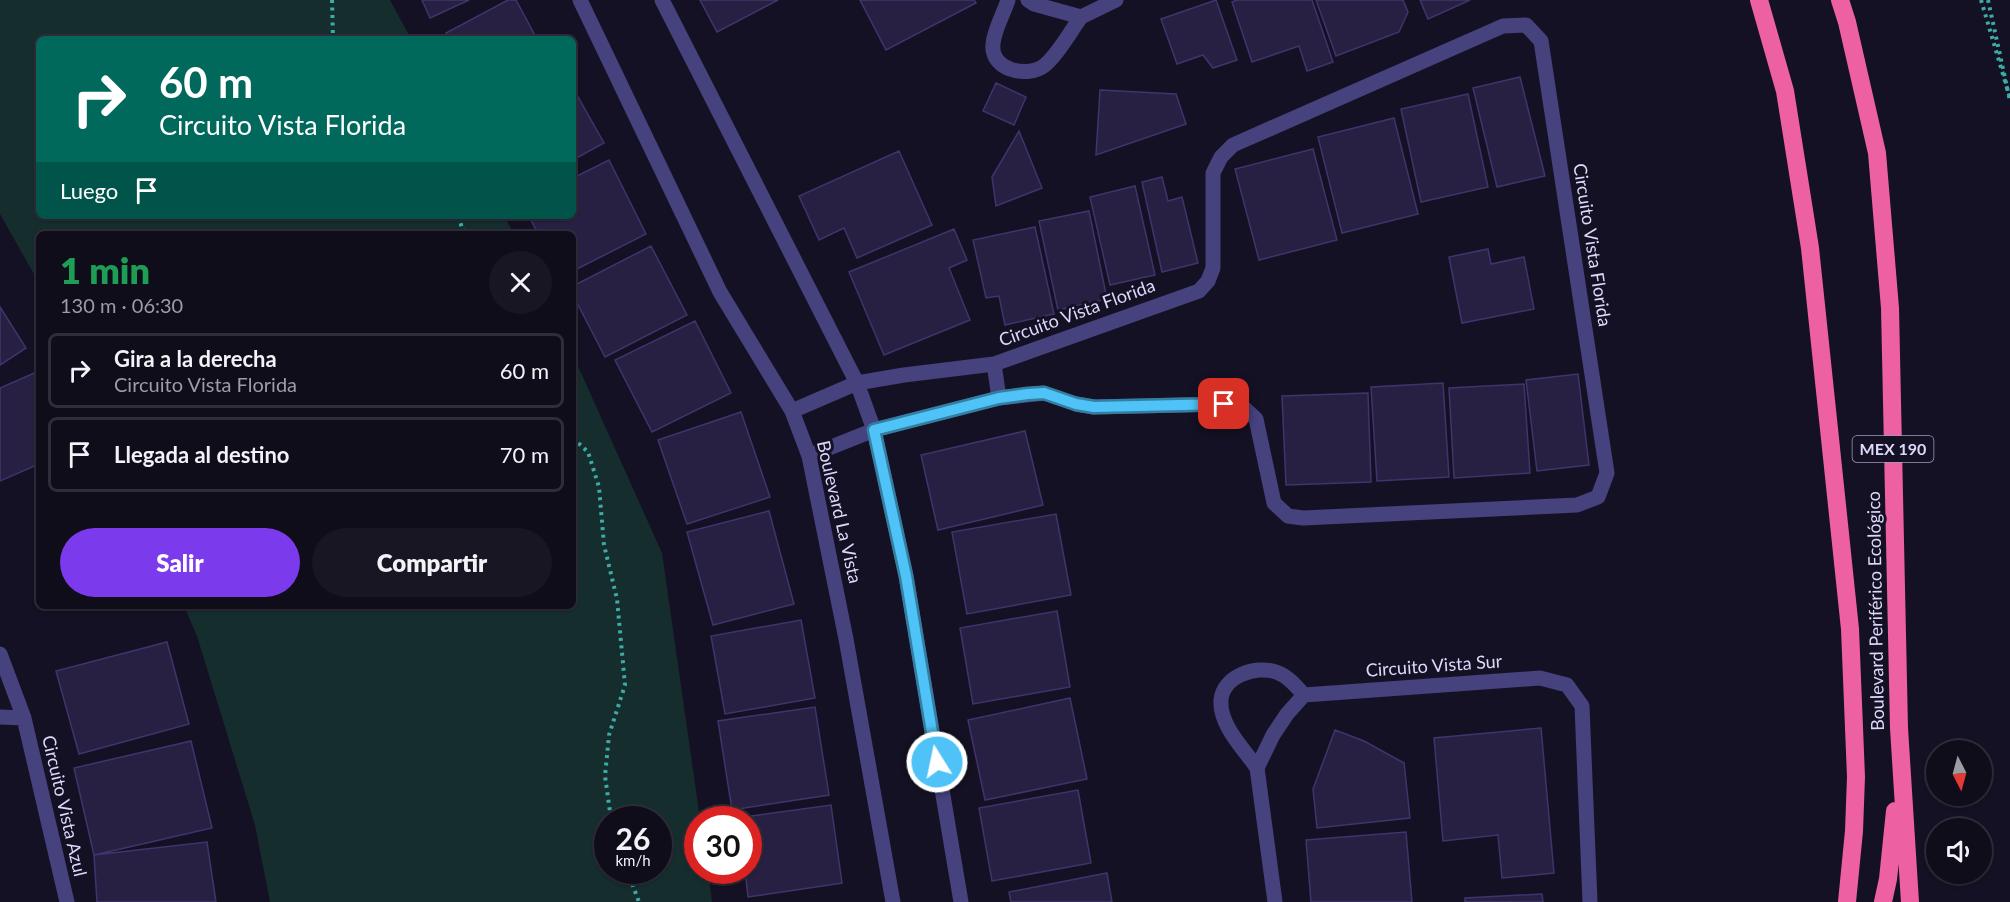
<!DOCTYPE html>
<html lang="es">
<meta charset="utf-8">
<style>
body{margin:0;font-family:Lato,sans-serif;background:#191624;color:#f1f3f6;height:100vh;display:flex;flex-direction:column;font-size:22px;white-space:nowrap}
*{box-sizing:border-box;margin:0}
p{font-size:20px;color:#9c9ca3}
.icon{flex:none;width:33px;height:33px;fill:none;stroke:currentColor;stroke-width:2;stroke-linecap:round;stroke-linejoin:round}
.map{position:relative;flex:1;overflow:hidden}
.panel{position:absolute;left:36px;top:231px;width:540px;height:378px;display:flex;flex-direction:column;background:#100d1b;border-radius:9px;box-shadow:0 2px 4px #0004,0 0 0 2px #302d3a}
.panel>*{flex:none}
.top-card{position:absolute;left:36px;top:36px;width:540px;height:183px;border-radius:9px;box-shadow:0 2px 4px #0004,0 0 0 2px #302d3a;background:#00695c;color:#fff;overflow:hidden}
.needle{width:39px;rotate:174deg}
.tools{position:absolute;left:1926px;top:740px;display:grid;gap:12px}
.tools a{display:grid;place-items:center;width:66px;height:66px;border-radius:50%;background:#100d1b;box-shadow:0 2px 4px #0004,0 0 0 2px #302d3a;font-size:30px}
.speed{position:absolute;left:594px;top:806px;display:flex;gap:12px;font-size:30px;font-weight:700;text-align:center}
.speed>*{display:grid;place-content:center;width:78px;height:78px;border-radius:50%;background:#100d1b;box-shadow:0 2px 4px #0004,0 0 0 2px #302d3a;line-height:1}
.speed small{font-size:15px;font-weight:400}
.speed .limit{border:9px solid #d22;background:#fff;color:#111}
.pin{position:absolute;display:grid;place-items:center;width:51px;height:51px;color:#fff;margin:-26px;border-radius:12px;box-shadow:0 3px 9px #0006}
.me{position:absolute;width:66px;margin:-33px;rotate:350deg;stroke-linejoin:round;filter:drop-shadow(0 0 4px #0008)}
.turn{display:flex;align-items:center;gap:21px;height:126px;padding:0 24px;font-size:27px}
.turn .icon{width:78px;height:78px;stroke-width:2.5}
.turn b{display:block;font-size:42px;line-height:51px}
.then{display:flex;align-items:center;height:57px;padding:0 24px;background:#0003;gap:12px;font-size:22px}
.round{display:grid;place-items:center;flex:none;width:63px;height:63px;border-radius:32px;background:#191624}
.headline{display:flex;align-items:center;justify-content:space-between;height:102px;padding:0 24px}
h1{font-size:36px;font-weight:800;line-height:45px;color:#1e9e55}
.button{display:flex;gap:12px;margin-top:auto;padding:12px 24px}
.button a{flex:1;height:69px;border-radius:36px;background:#7c3aed;color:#fff;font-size:24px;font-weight:800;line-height:69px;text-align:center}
.button a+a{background:#191624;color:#f1f3f6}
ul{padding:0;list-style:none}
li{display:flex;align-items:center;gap:18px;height:75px;margin:0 12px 9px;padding:0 12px;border:3px solid #302d3a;border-radius:9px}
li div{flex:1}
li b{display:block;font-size:22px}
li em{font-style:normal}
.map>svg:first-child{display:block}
</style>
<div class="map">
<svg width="2010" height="902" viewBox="0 0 2010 902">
<rect width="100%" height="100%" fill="#151124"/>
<!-- green -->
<path fill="#152d2d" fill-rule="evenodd" d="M 0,0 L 390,0 L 411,39 L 39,39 L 39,216 L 504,216 L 514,234 L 39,234 L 39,283 L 0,214 Z
M 573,355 L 662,553 L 700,819 L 698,819 L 698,870 L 708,870 L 712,902 L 270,902 L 255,825 L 197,636 L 184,606 L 573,606 ZM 608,819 L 658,819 L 658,870 L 608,870 Z"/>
<!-- building -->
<path fill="#272043" stroke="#40346c" stroke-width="1.5" d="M 422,0 L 469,0 L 430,18 Z
M 508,0 L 516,0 L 537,39 L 450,39 L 446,33 Z
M 700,0 L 778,0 L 717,32 Z
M 860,0 L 974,0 L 976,3 L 886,50 Z
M 1216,0 L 1237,60 L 1213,68 L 1203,55 L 1177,64 L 1161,19 Z
M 1237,0 L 1312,0 L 1333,62 L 1307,71 L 1299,46 L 1252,62 L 1232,2 Z
M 1316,0 L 1403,0 L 1408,12 L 1399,32 L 1336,56 Z
M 1420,0 L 1470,0 L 1428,19 Z
M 1520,77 L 1545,176 L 1497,187 L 1473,88 Z
M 996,83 L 1026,97 L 1014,125 L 983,111 Z
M 573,88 L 604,143 L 573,160 Z
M 1100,90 L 1176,94 L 1186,124 L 1096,155 Z
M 1468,94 L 1488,187 L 1421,202 L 1401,109 Z
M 1394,118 L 1418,214 L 1342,233 L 1318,137 Z
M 1019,131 L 1042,188 L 996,206 L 992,177 Z
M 1313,149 L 1337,240 L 1259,260 L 1235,169 Z
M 899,151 L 932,225 L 857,258 L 844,228 L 819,240 L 799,196 Z
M 609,160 L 646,234 L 573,271 L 573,234 L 538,234 L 529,216 L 573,216 L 573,178 Z
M 1162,177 L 1168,201 L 1182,197 L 1198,263 L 1162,272 L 1142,182 Z
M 1135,186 L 1155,275 L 1110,285 L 1090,197 Z
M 1089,211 L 1107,299 L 1058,310 L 1039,221 Z
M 1035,227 L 1054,314 L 1005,325 L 999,296 L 986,298 L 973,240 Z
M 954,229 L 967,260 L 949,268 L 970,320 L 884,355 L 849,272 Z
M 651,246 L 687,315 L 605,357 L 573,295 L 573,286 Z
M 1488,249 L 1491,264 L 1524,257 L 1534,309 L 1462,323 L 1449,257 Z
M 0,307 L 26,348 L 0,365 Z
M 695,321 L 731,393 L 652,432 L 615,360 Z
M 39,371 L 39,464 L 0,481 L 0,388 Z
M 1578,374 L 1589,465 L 1537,471 L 1526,380 Z
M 1443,383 L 1449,477 L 1377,481 L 1371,387 Z
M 1524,384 L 1530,473 L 1454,478 L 1449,388 Z
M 1368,393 L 1371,482 L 1286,485 L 1282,396 Z
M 741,412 L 770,497 L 687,524 L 658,440 Z
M 1025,431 L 1043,505 L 938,530 L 921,455 Z
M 769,511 L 794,604 L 713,625 L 687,532 Z
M 1056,514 L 1071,595 L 967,614 L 952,532 Z
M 1057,611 L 1070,687 L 973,704 L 960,628 Z
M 801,620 L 815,698 L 725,714 L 711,636 Z
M 167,642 L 189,724 L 79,754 L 56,671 Z
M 1070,698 L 1087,779 L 985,800 L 968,720 Z
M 815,707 L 829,795 L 732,810 L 718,721 Z
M 1541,728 L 1554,873 L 1502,878 L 1498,835 L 1443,841 L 1434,738 Z
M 1335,730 L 1364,741 L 1404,763 L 1410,818 L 1317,828 L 1313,789 Z
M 191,741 L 212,828 L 94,855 L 74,768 Z
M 1078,790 L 1091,863 L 992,881 L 979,808 Z
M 831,805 L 842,883 L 748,897 L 745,870 L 748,870 L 748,819 L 737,818 Z
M 1406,832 L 1412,902 L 1311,902 L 1306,840 Z
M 207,842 L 216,902 L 97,902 L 94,855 Z
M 1107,873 L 1112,902 L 1011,902 L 1009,892 Z
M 1542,894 L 1543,902 L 1465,902 L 1465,898 Z"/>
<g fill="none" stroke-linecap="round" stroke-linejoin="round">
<!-- path -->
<path stroke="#3daba6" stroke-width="4" stroke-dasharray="3 4.5" stroke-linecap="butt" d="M 332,0 L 333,39
M 1988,0 L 2010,101
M 459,216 L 462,229 L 468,234
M 573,438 L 588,452 L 599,487 L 604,545 L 617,599 L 625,685 L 609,735 L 605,776 L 611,819
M 627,870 L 639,902"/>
<!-- street -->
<path stroke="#45427e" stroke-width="15" d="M 580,0 L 720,292 L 792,411 L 809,456 L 846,639 L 893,902
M 662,0 L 857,383 L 874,430 L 906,576 L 961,902
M 1008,0 C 1004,13 994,30 993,44 C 990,70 1028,79 1045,65 C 1059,53 1070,32 1081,17
M 1028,0 L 1034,4 L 1081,17 L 1116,0
M 994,364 L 999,398
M 792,411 L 857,383 L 904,375 L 994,364 L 1199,291 L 1208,281 L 1213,268 L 1213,173 L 1221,157 L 1233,145 L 1503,26 L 1526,25 L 1541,41 L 1607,473 L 1598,497 L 1577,505 L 1303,518 L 1288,516 L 1274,503 L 1256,419 L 1243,407 L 1224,404 L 1094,407 L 1076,404 L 1044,393 L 999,398 L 874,430 L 809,456
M 0,654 L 24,718 L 67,902
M 0,717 L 24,718
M 1257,768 C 1244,749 1219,725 1221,700 C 1223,676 1256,665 1276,672 C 1288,676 1296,686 1304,695
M 1275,902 L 1257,768 L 1273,735 L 1287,714 L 1304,695 L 1540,678 L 1567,685 L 1582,706 L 1590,902"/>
<!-- highway -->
<path stroke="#ed61a3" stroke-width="18" d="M 1759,0 L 1785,91 L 1810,248 L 1850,629 L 1856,777 L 1854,831 L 1847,902
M 1840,0 L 1847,22 L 1877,153 L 1890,308 L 1899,728 L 1910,902
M 1883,902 L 1888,879 L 1895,811"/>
<!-- path-bridge -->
<path stroke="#3daba6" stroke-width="4" stroke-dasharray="3 4.5" stroke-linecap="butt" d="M 1981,0 L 2010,98"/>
</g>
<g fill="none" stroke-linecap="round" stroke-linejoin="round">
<!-- route casing -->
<g stroke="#337fa1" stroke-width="15">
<path id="route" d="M 937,762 L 906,576 L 874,430 L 999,398 L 1028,394 L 1044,393 L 1076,404 L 1094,407 L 1224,404"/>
</g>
<!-- route -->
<use href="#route" stroke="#4fc3f7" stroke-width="10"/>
</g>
<g text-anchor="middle" stroke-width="6" stroke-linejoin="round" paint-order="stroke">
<!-- shield labels -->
<rect fill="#151124" stroke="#a19dba" stroke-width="1.5" x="1852.5" y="436" width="81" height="26" rx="4.5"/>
<g font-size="16" font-weight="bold" fill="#ddd9fb">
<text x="1893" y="455">MEX 190</text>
</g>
<!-- street labels -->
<g font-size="18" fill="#ddd9fb" stroke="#151124">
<text transform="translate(1592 245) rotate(81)" y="6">Circuito Vista Florida</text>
<text transform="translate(1077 313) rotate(-20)" y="6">Circuito Vista Florida</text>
<text transform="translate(839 512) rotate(77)" y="6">Boulevard La Vista</text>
<text transform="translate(1876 611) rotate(-91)" y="6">Boulevard Periférico Ecológico</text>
<text transform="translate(1434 666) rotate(-4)" y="6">Circuito Vista Sur</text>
<text transform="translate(64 806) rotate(77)" y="6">Circuito Vista Azul</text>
</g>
</g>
</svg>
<div class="tools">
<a><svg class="needle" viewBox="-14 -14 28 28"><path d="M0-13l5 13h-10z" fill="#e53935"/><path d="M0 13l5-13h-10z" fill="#9c9ca3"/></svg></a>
<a><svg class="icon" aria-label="sound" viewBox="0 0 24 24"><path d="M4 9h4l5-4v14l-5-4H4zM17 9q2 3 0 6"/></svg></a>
</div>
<div class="speed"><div>26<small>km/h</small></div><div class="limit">30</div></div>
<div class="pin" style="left:1224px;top:404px;background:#d93025"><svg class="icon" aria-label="arrive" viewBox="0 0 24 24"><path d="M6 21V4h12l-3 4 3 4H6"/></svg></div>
<svg class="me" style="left:937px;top:762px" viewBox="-20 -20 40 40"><circle r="17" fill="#4fc3f7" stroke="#fff" stroke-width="3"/><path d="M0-11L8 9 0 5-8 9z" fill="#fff"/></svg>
<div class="top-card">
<div class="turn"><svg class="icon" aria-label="right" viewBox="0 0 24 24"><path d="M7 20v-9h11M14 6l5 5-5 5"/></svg><div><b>60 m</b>Circuito Vista Florida</div></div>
<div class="then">Luego<svg class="icon" aria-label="arrive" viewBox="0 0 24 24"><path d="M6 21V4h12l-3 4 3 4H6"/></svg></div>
</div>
<section class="panel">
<div class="headline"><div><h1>1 min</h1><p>130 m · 06:30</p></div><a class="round"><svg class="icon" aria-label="close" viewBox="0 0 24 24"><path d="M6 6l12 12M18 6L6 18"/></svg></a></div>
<ul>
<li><svg class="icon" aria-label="right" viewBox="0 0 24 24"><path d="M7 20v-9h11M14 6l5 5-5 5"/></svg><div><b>Gira a la derecha</b><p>Circuito Vista Florida</p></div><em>60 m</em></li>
<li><svg class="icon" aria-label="arrive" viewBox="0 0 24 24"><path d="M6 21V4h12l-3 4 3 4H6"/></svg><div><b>Llegada al destino</b></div><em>70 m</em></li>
</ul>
<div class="button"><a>Salir</a><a>Compartir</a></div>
</section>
</div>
